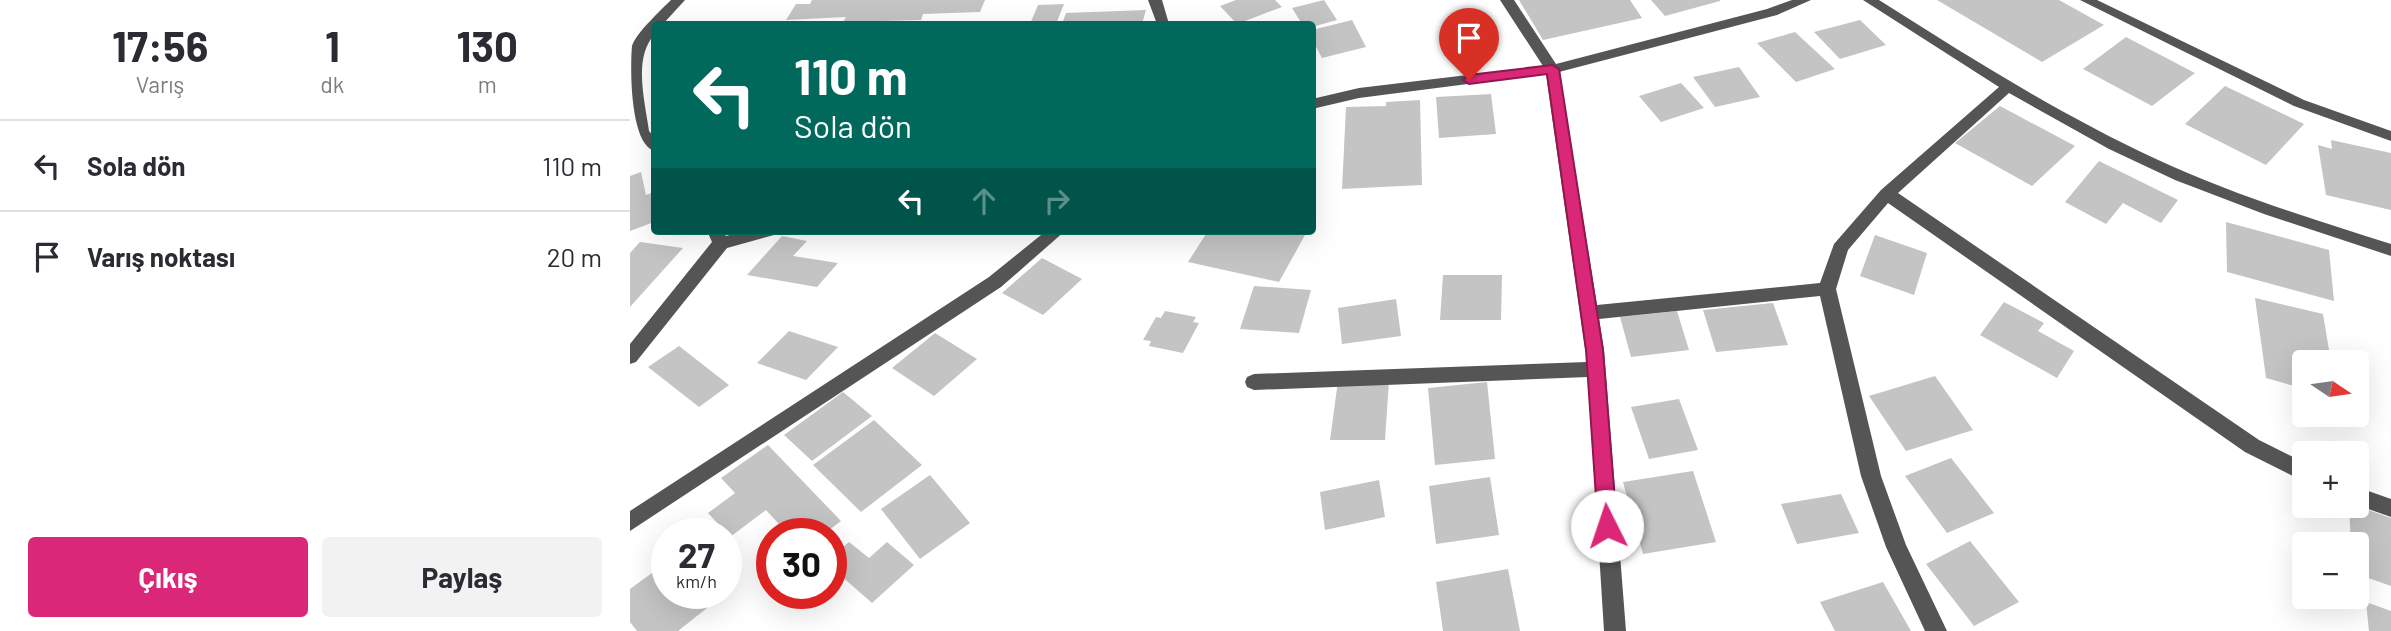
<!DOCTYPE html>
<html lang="tr">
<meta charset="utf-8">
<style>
body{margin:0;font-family:Barlow,sans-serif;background:#f2f2f3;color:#2b2b33;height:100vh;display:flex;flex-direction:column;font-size:26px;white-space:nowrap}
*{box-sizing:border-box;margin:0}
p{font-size:23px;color:#7c7c81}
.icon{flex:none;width:38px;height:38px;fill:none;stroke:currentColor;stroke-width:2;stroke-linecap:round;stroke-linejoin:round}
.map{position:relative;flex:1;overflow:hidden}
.drawer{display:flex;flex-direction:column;background:#fff;width:630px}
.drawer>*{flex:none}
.banner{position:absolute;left:21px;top:21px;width:665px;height:214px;border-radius:7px;box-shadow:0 7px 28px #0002;background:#00695c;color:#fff;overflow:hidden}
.needle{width:46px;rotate:103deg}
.tools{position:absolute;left:1662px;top:350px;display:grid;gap:14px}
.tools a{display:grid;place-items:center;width:77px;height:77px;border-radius:7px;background:#fff;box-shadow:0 7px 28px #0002;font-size:35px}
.speed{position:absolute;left:21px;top:518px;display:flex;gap:14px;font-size:35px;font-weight:700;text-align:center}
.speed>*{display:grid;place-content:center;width:91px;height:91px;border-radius:50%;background:#fff;box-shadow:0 7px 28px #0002;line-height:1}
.speed small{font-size:18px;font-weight:400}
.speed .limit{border:10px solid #d22;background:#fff;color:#111}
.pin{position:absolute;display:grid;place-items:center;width:60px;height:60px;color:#fff;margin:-72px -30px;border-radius:50% 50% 50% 0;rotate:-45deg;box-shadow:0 0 7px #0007}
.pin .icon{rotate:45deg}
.me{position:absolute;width:77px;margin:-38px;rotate:356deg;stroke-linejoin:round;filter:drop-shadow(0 0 5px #0008)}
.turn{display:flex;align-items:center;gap:24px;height:147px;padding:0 28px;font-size:32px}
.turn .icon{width:91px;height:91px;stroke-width:2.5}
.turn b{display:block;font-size:49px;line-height:60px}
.lanes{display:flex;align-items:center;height:66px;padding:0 28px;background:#0003;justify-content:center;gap:35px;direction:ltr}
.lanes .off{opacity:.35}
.eta{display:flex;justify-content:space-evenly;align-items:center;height:119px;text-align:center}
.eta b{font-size:42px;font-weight:700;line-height:49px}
.cta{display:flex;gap:14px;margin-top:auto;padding:14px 28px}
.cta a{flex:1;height:80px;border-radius:7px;background:#db2777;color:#fff;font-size:28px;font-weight:700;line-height:80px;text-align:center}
.cta a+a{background:#f2f2f3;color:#2b2b33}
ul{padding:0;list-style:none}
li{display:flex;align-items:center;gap:21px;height:91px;padding:0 28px;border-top:2px solid #e1e1e2}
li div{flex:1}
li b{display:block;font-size:26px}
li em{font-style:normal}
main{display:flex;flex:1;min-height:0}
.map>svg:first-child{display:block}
</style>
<main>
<section class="drawer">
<div class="eta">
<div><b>17:56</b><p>Varış</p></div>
<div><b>1</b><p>dk</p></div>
<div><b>130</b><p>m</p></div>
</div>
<ul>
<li><svg class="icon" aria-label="left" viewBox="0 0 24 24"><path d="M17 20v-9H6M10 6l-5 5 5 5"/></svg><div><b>Sola dön</b></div><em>110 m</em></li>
<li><svg class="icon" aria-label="arrive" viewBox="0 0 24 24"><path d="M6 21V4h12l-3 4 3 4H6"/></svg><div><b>Varış noktası</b></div><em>20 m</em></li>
</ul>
<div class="cta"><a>Çıkış</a><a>Paylaş</a></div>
</section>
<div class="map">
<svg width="1761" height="631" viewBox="0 0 1761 631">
<rect width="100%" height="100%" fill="#fff"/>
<!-- building -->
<path fill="#c4c4c4" d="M 182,0 L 355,0 L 350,12 L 293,14 L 291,20 L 213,22 L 216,17 L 156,20 L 166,4 L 180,4 Z
M 606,0 L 645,0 L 652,7 L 607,24 L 590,6 Z
M 694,0 L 707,20 L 682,27 L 682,24 L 672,24 L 662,8 Z
M 889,0 L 1000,0 L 1012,18 L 913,40 Z
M 1021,0 L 1090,0 L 1090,1 L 1035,16 Z
M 1307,0 L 1429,0 L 1474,25 L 1412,62 Z
M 434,4 L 426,24 L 400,24 L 408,5 Z
M 516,10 L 512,24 L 432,24 L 436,13 Z
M 722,20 L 736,47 L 692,58 L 682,39 L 682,30 Z
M 1230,20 L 1256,45 L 1210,59 L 1184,32 Z
M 856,21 L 864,51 L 822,55 L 815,26 Z
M 1165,32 L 1205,69 L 1166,82 L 1127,43 Z
M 1496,37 L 1565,73 L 1522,106 L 1453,69 Z
M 1109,67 L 1130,97 L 1085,107 L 1063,77 Z
M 1051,83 L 1074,108 L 1031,122 L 1009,96 Z
M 1595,86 L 1674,124 L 1636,165 L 1555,124 Z
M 861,94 L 866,134 L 809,138 L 806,97 Z
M 790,100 L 792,185 L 712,189 L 716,107 L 756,106 L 756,102 Z
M 1370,106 L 1445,146 L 1402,186 L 1325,143 Z
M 1701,140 L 1761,153 L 1761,210 L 1696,195 L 1688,145 L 1702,149 Z
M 1469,161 L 1548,200 L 1531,223 L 1493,203 L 1476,224 L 1435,202 Z
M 11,172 L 16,195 L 24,192 L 24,222 L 0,231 L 0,176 Z
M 1596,222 L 1699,250 L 1704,301 L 1597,272 Z
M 578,231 L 657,231 L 675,235 L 649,282 L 558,262 Z
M 1245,235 L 1297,253 L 1284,295 L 1230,276 Z
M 152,236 L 177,241 L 163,256 L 208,263 L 187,287 L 117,275 Z
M 10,242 L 53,248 L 0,307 L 0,253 Z
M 412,258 L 452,279 L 413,315 L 372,293 Z
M 813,275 L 872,275 L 871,320 L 810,320 Z
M 624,286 L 681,290 L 669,333 L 610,329 Z
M 1625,298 L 1693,314 L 1701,362 L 1675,362 L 1675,389 L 1636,378 Z
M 766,299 L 771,336 L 712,344 L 708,308 Z
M 1374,302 L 1414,323 L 1408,331 L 1444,351 L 1427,378 L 1350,335 Z
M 1143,303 L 1158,345 L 1086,352 L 1073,310 Z
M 535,311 L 566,317 L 563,322 L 569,323 L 553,353 L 519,346 L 521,341 L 513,340 L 526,317 L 531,318 Z
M 1047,311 L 1059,350 L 1001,357 L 990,317 Z
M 159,331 L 208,347 L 176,380 L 127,363 Z
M 305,333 L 347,359 L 304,396 L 262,368 Z
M 49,346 L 99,385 L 69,407 L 18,367 Z
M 1305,376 L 1343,430 L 1276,451 L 1239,396 Z
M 708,381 L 759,381 L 755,440 L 700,440 Z
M 857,382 L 865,459 L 805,465 L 798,388 Z
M 213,392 L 242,416 L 182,461 L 154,435 Z
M 1049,399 L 1068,450 L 1019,459 L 1001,407 Z
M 244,420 L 292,465 L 231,512 L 183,465 Z
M 138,445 L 211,521 L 194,534 L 158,534 L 136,510 L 100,537 L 78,513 L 105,493 L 91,478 Z
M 1321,458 L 1364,513 L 1317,533 L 1275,476 Z
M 1063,471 L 1086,542 L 1013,554 L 993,482 Z
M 300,475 L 340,523 L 290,559 L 251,509 Z
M 860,477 L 869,535 L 806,544 L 799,486 Z
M 749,480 L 755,517 L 695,530 L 690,492 Z
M 1211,494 L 1229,533 L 1167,544 L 1151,504 Z
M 1719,506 L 1727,506 L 1761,518 L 1761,586 L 1727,574 L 1727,544 L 1721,544 Z
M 1340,541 L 1389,602 L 1344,626 L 1296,564 Z
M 219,542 L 239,558 L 257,542 L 284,565 L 242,603 L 201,567 L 201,557 Z
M 37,562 L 37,593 L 96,593 L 48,631 L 7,631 L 0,622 L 0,589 Z
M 878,569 L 890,631 L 813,631 L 806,582 Z
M 1253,582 L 1281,631 L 1205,631 L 1190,602 Z
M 1736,602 L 1761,611 L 1761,631 L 1739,631 Z"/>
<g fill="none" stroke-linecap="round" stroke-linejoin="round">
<!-- minor -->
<path fill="#555" fill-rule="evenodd" d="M 41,0 L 55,0 L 33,24 L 24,24 L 24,35 C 3,59 15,101 19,131 L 24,137 L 24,151 C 0,143 0,69 2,46 C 6,33 31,10 41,0 Z
M 518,0 L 532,0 L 539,24 L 527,24 Z
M 870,0 L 884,0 L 926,64 L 1137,9 L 1162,0 L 1181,0 L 1147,15 L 929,72 L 967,305 L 1190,283 L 1204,244 L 1251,190 L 1369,87 L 1233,0 L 1249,0 C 1339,57 1429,114 1526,159 C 1601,194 1682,219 1761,244 L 1761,256 L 1634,214 L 1545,180 L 1479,149 L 1379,93 L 1268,193 L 1629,440 L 1675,463 L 1675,482 L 1615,452 L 1258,203 L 1218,250 L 1206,289 L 1251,476 L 1276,545 L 1317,631 L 1295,631 L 1256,547 L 1231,476 L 1190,296 L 969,319 L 974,350 L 996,631 L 974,631 L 958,377 L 624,390 L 617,387 L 615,382 L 617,377 L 624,374 L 957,362 L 916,74 L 729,98 L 682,109 L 682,99 L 729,88 L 913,66 Z
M 1450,0 L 1467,0 L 1674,100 L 1761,131 L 1761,141 L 1664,106 Z
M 77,231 L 93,231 L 96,236 L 114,231 L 146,231 L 144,235 L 97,248 L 6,362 L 0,364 L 0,344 L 82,242 Z
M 416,231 L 435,231 L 371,287 L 0,531 L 0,511 L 359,277 Z
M 1727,487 L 1761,499 L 1761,517 L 1727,505 Z"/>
</g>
<!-- route -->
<path fill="#db2777" stroke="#8e194d" stroke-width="2" d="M 922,65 L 929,69 L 973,350 L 987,526 L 984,532 L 977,535 L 971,532 L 968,526 L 956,350 L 917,74 L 839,84 L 833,80 L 839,75 Z"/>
</svg>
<div class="tools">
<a><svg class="needle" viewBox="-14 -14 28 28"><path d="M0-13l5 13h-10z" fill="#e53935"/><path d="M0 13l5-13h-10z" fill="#7c7c81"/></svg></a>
<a>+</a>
<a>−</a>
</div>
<div class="speed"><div>27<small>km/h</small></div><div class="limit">30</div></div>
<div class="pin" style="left:839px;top:80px;background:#d93025"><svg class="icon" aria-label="arrive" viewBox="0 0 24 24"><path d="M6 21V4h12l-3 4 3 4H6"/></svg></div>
<svg class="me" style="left:977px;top:526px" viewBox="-20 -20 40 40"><circle r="19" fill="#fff"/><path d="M0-13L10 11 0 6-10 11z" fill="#db2777"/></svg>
<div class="banner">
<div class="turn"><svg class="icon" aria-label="left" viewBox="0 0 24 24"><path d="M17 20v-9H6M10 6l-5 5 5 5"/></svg><div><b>110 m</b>Sola dön</div></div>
<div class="lanes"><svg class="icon" aria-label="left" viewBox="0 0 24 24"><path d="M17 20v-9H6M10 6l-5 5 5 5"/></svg><svg class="icon off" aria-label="ahead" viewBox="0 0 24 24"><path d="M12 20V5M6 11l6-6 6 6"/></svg><svg class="icon off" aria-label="right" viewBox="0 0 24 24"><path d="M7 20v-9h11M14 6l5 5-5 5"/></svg></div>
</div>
</div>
</main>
